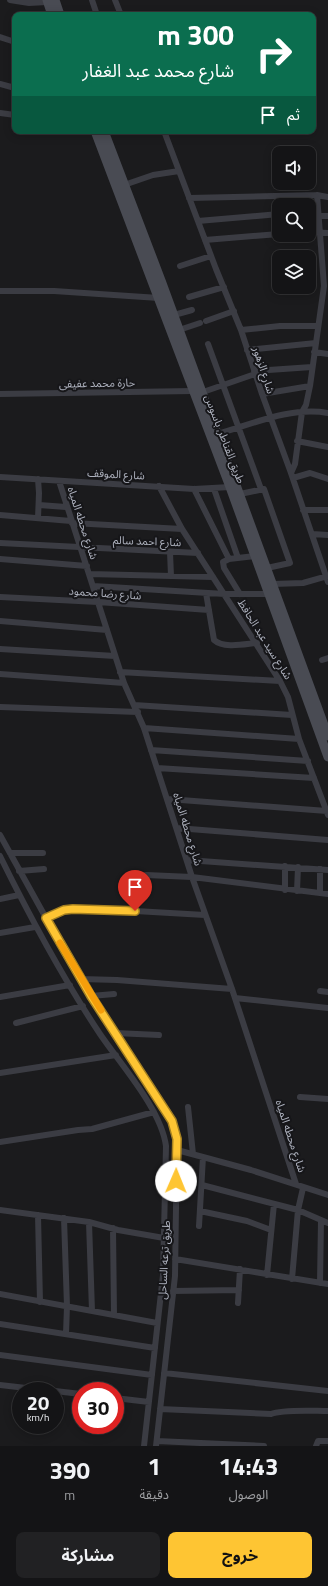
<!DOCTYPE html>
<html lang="ar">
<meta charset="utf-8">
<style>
body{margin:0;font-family:"Titillium Web","Noto Sans Arabic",sans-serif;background:#212123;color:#f1f3f6;direction:rtl;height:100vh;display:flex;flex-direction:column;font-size:15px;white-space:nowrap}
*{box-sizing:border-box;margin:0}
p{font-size:13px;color:#9d9ea1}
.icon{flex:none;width:22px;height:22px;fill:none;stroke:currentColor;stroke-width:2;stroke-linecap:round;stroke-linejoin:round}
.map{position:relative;height:1446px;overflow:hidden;direction:ltr}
.details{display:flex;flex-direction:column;background:#141416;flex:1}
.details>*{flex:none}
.top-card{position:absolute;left:12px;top:12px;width:304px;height:122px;border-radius:8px;box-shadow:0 2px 10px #0003,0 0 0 1px #333335;direction:rtl;background:#0b6e4f;color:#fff;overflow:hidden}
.buttons{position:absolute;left:272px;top:146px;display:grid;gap:8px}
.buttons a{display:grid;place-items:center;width:44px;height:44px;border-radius:8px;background:#141416;box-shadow:0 2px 10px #0003,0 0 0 1px #333335;font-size:20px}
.speed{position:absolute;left:12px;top:1382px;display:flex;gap:8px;font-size:20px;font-weight:700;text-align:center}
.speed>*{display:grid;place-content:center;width:52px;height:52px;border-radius:50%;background:#141416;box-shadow:0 2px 10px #0003,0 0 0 1px #333335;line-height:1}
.speed small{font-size:10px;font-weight:400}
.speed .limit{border:6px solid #d22;background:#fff;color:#111}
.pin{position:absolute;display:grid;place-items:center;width:34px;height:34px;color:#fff;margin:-41px -17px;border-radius:50% 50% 50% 0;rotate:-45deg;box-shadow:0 0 4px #0007}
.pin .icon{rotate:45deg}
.me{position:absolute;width:44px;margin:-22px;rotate:1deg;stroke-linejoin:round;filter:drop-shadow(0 0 3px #0008)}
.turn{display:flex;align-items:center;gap:14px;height:84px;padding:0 16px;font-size:18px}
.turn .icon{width:52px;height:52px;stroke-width:2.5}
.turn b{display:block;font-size:28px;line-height:34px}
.then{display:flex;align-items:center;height:38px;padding:0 16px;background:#0003;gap:8px;font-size:15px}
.eta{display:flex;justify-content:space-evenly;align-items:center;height:68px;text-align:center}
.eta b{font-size:24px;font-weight:700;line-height:28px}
.cta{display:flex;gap:8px;margin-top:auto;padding:8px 16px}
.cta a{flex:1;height:46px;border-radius:8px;background:#fec533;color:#111;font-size:16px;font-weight:700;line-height:46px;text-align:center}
.cta a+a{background:#212123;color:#f1f3f6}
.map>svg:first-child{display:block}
</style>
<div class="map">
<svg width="328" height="1446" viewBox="0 0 328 1446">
<rect width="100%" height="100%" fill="#1b1b1d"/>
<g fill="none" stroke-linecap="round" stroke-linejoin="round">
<!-- minor -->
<path stroke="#3b3c43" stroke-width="6" d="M 10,0 L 29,3 L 47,2
M 92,0 L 97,15
M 115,0 L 121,15
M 0,37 L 15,42
M 0,84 L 15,88
M 0,113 L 15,115
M 164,131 L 216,269 L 241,330 L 262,394 L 291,473 L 328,582
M 124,185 L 153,175 L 179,171
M 189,198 L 317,195 L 328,197
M 309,216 L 328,216
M 198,221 L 279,214
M 309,232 L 328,233
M 205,240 L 279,234
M 180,266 L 211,256
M 0,291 L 54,291 L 159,298
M 189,297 L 224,287
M 174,315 L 192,310
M 206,321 L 234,311
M 179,330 L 200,323
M 241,330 L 280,326 L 318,326
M 208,344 L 261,489
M 247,350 L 316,343
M 314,352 L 328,354
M 254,371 L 312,367
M 203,392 L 255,374
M 0,394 L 193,391
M 262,394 L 310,386
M 218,434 C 252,424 292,406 328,413
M 297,441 L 328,447
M 291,473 L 295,464 L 302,412 L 306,405 L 310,386 L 324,286 L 317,195
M 0,477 L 194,489 L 230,487
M 293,478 L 310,473 L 328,479
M 38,479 L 39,493 L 38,518
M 59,481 L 124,683 L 144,728 L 192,877 L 232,989 L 296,1184
M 159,486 L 182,529 L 280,681 L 288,697 L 299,739 L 328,815
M 194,489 L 229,559
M 214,489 L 238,558
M 240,494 L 264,489 L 290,563 L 267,568
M 39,505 L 66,507
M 303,510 L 328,510
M 0,515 L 71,521
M 72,523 L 182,529
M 312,534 L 328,535
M 0,543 L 198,553
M 170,552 L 171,576
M 0,559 L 87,566
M 89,574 L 213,577
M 273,584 L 303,583 L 328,576
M 93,586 L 225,594 L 270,594
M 206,593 L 214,640 C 224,649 245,644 257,643
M 240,594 L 224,568 L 223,562 L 229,559 L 255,556
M 0,597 L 98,602 L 209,610
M 0,621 L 107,630
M 0,649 L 115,656
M 322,660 L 328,658
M 120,672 L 280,681
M 0,674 L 124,683
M 134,705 L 292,715
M 0,707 L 138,712
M 144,728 L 299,739
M 151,750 L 308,761
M 157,768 L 314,778
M 168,799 L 327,811
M 177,828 L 328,840
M 0,835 L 46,918 L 91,996 L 134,1064 L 169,1113 L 172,1121 L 177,1139 L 175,1276 L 156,1446
M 10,853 L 43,853
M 0,856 C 30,917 62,977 100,1034 C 121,1065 161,1109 166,1146 L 163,1275 L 144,1446
M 187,860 L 328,870
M 320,869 L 320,893
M 19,871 L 44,869
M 146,875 L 192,877 L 328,894
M 285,890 L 285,866
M 297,891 L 298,867
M 0,899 L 19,895
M 46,918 L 64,911 L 83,908 L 205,915
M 0,933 L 35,927
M 81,979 L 117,980 L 232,989
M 320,991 L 328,992
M 91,996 L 114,994
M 0,997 L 70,985
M 235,998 L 328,1008
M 16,1023 L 83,1006
M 115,1033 L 159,1035
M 0,1073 L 116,1055
M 300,1097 L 328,1099
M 188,1107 L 193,1154
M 0,1142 L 78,1130 L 92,1129 L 154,1112
M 177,1150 L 251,1170 L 328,1195
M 202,1185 L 298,1210 L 328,1223
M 0,1210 L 89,1222 L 118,1230 L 164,1238
M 200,1211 L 247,1221 L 271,1230
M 38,1215 L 40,1302
M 64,1218 L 67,1306 L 66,1334
M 89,1222 L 92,1311
M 199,1226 L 203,1157
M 113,1228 L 114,1315
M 175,1259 L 328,1284
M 267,1275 L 274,1204
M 292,1279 L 298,1210 L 303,1188
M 320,1283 L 321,1220
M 173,1291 L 239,1290
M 0,1294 L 157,1323
M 238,1303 L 240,1269
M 0,1324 L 155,1348
M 0,1355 L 152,1375
M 164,1373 L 328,1391
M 0,1385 L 52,1391
M 55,1391 L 81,1394
M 115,1398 L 149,1402
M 160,1409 L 271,1414 C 283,1409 313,1411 328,1411
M 157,1441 L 264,1446
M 316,1446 L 318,1441 L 328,1441"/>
<!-- secondary -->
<path stroke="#494b53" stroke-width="9" d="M 47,0 L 52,15
M 55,0 L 60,15
M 95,131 L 230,487 L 328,757
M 104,131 L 162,283 L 328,736"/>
</g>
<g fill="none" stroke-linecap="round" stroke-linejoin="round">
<!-- route casing -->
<g stroke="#a58021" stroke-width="10">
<path id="route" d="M 135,911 L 73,909 L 64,910 L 46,918 L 91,996 L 172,1121 L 177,1139 L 176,1181"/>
</g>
<!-- route -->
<use href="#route" stroke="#fec533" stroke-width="7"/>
<!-- slow -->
<path stroke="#f59e0b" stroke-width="7" d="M 60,943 L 101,1010"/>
</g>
<g text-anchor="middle" stroke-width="4" stroke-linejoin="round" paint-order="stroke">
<!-- street labels -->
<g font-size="11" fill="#adb1bd" stroke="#161619">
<text transform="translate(264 370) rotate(72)" y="4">شارع الزهور</text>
<text transform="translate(97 383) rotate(-1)" y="4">حارة محمد عفيفى</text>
<text transform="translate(225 439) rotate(69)" y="4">طريق القناطر, باسوس</text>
<text transform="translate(116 474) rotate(3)" y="4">شارع الموقف</text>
<text transform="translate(83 523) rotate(72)" y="4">شارع محطه المياه</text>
<text transform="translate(147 541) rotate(2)" y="4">شارع احمد سالم</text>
<text transform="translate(105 593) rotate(4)" y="4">شارع رضا محمود</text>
<text transform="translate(265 639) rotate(58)" y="4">شارع سيد عبد الحافظ</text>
<text transform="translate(188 829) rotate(73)" y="4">شارع محطه المياه</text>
<text transform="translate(291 1136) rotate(72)" y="4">شارع محطه المياه</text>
<text transform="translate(164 1260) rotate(-87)" y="4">طريق ترعه الساحل</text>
</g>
</g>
</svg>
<div class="buttons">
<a><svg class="icon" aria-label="sound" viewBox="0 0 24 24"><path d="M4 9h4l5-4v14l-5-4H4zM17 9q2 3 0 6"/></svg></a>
<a><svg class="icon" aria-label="search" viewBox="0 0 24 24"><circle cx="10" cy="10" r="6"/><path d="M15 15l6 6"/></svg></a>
<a><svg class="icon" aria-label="layers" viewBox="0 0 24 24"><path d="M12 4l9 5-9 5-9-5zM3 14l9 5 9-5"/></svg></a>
</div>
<div class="speed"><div>20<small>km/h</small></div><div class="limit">30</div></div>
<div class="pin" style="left:135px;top:911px;background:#d93025"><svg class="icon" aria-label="arrive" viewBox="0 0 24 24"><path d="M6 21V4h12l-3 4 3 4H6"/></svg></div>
<svg class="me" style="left:176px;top:1181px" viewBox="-20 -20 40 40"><circle r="19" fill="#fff"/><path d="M0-13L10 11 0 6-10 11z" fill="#fec533"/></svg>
<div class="top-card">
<div class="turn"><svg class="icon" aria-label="right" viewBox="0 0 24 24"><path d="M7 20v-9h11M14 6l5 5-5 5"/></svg><div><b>300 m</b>شارع محمد عبد الغفار</div></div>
<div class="then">ثم<svg class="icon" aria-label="arrive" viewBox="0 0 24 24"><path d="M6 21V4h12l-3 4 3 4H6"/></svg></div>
</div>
</div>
<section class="details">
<div class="eta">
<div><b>14:43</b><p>الوصول</p></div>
<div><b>1</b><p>دقيقة</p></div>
<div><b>390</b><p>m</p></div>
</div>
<div class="cta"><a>خروج</a><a>مشاركة</a></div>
</section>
